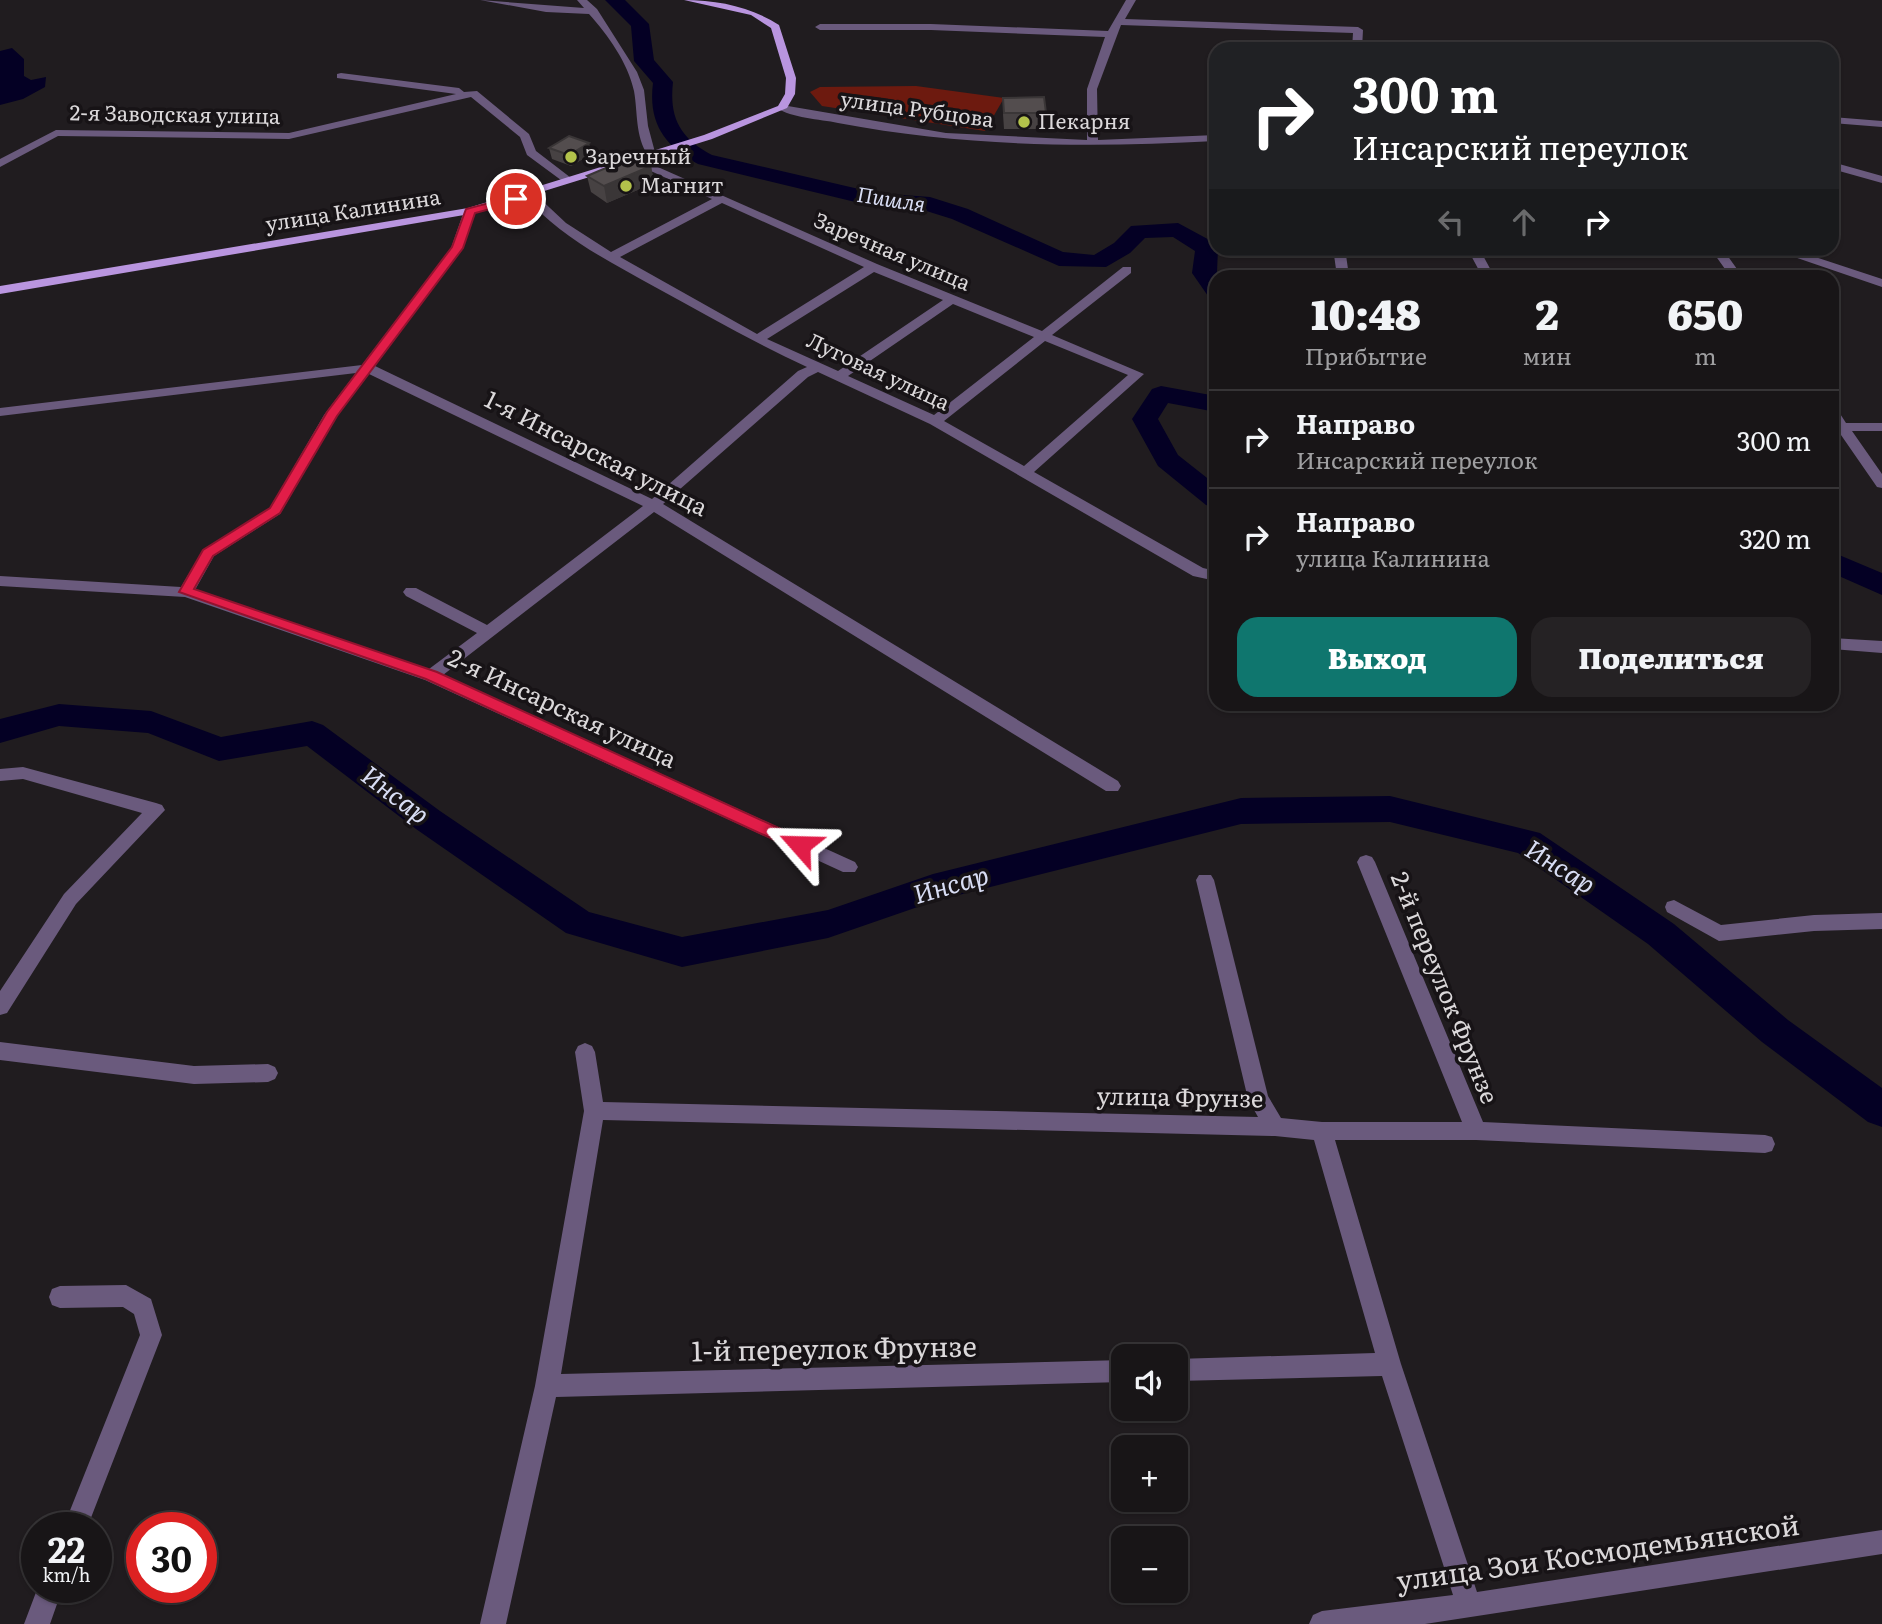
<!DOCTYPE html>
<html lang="ru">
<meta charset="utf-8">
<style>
body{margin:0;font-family:Literata,serif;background:#252224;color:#f1f3f6;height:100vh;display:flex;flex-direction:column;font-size:26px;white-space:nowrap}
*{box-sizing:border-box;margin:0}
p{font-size:23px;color:#9f9fa1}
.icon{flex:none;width:38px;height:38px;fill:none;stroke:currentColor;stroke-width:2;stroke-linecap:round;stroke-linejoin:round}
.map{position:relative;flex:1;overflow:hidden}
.sheet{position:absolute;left:1209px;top:270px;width:630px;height:441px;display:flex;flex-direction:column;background:#181517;border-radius:21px;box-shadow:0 2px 5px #0004,0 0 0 2px #363436}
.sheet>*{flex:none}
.banner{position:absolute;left:1209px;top:42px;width:630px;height:214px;border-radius:21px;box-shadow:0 2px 5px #0004,0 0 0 2px #363436;background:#202124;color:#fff;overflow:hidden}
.buttons{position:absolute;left:1111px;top:1344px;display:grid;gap:14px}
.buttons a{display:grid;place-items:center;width:77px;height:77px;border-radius:14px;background:#181517;box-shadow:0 2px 5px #0004,0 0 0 2px #363436;font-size:35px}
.speed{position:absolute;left:21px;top:1512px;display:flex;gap:14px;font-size:35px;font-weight:700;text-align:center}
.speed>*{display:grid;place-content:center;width:91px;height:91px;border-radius:50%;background:#181517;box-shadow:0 2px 5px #0004,0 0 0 2px #363436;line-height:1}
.speed small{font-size:18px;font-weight:400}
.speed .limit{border:10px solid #d22;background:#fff;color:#111}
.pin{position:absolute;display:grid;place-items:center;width:60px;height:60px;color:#fff;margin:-30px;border:4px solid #fff;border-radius:50%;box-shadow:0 2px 7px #0007}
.me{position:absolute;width:77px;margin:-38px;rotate:295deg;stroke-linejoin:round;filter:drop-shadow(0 0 5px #0008)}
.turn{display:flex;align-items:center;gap:24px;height:147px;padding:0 28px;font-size:32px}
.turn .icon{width:91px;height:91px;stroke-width:2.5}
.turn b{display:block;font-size:49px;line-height:60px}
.lanes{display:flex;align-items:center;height:66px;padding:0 28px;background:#0003;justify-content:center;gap:35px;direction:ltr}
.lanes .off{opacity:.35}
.eta{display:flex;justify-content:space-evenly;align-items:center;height:119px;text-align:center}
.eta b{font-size:42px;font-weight:800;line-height:49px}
.cta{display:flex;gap:14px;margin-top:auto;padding:14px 28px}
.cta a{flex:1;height:80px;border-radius:21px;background:#0f766e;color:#fff;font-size:28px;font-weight:800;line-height:80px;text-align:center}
.cta a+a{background:#252224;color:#f1f3f6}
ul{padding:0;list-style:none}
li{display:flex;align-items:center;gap:21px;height:98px;padding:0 28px;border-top:2px solid #363436}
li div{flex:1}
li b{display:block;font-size:26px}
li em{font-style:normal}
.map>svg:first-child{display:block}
</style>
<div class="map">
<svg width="1882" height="1624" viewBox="0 0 1882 1624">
<rect width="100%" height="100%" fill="#201c1f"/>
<!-- green -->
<path fill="#6d1a0f" d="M 916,86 L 1004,98 L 985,131 L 822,106 L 810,92 L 820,87 Z"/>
<!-- water -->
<path fill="#040024" d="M 12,48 L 24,59 L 24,76 L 31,80 L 46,77 L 45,87 L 23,99 L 0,105 L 0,51 Z"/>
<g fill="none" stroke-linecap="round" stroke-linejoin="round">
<!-- river -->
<path fill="#040024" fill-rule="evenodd" d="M 605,0 L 625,0 L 649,24 L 654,60 L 673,82 C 669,118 680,138 712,155 L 876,193 L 930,197 L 968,209 L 1063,252 L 1094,255 L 1114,243 L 1131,226 L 1178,223 L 1215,243 L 1218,248 L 1216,298 L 1208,296 L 1192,273 L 1195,251 L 1173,237 L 1145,238 L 1130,253 L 1106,267 L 1059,266 L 952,219 L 920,209 L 876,207 L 698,164 C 664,146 648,122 653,83 L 634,61 L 631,26 Z
M 1161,386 L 1216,396 L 1216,412 L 1168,403 L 1158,419 L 1178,455 L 1216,485 L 1216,508 L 1206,505 L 1158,466 L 1132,419 L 1152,389 Z
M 1832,552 L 1882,573 L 1882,595 L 1832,573 Z
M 59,704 L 151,711 L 221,737 L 312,721 L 323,725 L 440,811 L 589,912 L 682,937 L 828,910 L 933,874 L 1241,798 L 1390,796 L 1540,833 L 1674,924 L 1788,1020 L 1882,1088 L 1882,1127 L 1868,1122 L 1762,1042 L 1648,944 L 1518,853 L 1390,822 L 1241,824 L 935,901 L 828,938 L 682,967 L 566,933 L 416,829 L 307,746 L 219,761 L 148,733 L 59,726 L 0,743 L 0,719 Z"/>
<!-- minor -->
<path fill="#6a5a7d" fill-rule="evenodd" d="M 480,0 L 584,8 L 577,0 L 587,0 L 597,9 L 637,72 L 644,90 L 648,126 L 656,156 L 648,156 C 635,135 638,114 634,91 C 628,63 608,35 589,14 L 546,12 Z
M 1126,0 L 1136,0 L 1125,19 L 1358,27 L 1363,30 L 1362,49 L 1352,49 L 1353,33 L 1121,25 L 1097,89 L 1098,140 L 1216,135 L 1216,141 C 1087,148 966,147 838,123 C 820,119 791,118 777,108 L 782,105 L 946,133 L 1087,140 L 1087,89 L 1105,37 L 931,30 L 820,30 L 815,27 L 820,24 L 931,24 L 1108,31 Z
M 341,73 L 459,88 L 464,92 L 477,91 L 529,134 L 536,151 L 575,181 L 565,183 L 527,155 L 520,137 L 471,97 L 289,139 L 58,136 L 0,167 L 0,159 L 56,130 L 289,133 L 456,94 L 337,78 L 337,74 Z
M 1832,117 L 1882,121 L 1882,127 L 1832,123 Z
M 633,156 L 877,264 L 1042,331 L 1123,267 L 1131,267 L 1131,273 L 1052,335 L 1144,374 L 1034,472 L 1203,568 L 1216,571 L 1216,581 L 1193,576 L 930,424 L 818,372 L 808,377 L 663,504 L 1118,781 L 1121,786 L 1118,791 L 1106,791 L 654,512 L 443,675 L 855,862 L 858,867 L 855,872 L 843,872 L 425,680 L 185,597 L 0,586 L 0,576 L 181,587 L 203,550 L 270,508 L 324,415 L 356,373 L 0,416 L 0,408 L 362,365 L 451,248 L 464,211 L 470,208 L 476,211 L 463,248 L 375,366 L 652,499 L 798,371 L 807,367 C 755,343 706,315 655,287 C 609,261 559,237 524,195 L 534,193 L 566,223 L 611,252 L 712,199 L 629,161 L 627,159 ZM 722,203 L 864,267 L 757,334 L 620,257 ZM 874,272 L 943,300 L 838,371 L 767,339 ZM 953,304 L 1034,337 L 934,415 L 848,376 ZM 1045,341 L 1128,375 L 1024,466 L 944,421 ZM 369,374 L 643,506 L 487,625 L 416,588 L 406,588 L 403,592 L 406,596 L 477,633 L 429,669 L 195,590 L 214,556 L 280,514 L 337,416 Z
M 1832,162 L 1882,176 L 1882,183 L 1832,169 Z
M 1333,248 L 1345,248 L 1349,276 L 1337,276 Z
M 1467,248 L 1479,248 L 1494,276 L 1482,276 Z
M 1710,248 L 1722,248 L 1742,276 L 1730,276 Z
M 1768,248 L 1788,248 L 1882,279 L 1882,287 Z
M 1832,408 L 1837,409 L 1846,423 L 1882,423 L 1882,431 L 1852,431 L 1882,474 L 1882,488 L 1877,487 L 1832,422 Z
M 1832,638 L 1882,641 L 1882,653 L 1832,649 Z
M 23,767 L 156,803 L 162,805 L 165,810 L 76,904 L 7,1013 L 0,1015 L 0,991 L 64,894 L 142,813 L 23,779 L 0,781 L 0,769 Z
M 1366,855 L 1372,857 L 1375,862 L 1483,1122 L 1765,1135 L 1772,1137 L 1775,1144 L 1772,1151 L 1765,1153 L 1476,1140 L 1335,1140 L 1401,1364 L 1477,1592 L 1882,1530 L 1882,1554 L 1425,1624 L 1309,1624 L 1313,1615 L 1322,1611 L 1453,1595 L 1382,1376 L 1176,1381 L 1176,1359 L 1375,1353 L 1314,1140 L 1275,1136 L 603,1120 L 561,1374 L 1124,1360 L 1124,1382 L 556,1397 L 506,1624 L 480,1624 L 535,1386 L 584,1111 L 575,1052 L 578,1046 L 585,1043 L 592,1046 L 595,1052 L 603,1102 L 1258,1117 L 1248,1099 L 1196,880 L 1199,875 L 1211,875 L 1214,880 L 1268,1096 L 1281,1118 L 1322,1122 L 1462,1122 L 1357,862 L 1360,857 Z
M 1674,900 L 1721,925 L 1814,915 L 1882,913 L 1882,929 L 1814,931 L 1719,941 L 1667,912 L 1665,907 L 1667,902 Z
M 0,1042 L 194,1066 L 268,1064 L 275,1067 L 278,1073 L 275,1079 L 268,1082 L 194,1084 L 0,1060 Z
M 126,1285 L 151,1299 L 162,1335 L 87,1528 L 63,1528 L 140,1335 L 134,1314 L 123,1307 L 60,1308 L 52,1305 L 49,1297 L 52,1289 L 60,1286 Z
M 38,1587 L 63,1587 L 50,1624 L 24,1624 Z"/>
<!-- major -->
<path fill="#b995df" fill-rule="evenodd" d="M 684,0 C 718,0 751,7 779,25 L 796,78 L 795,94 L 787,108 L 712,139 L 470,214 L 0,294 L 0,286 L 468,208 L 704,135 L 778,106 L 785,94 L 786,78 L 771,28 L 751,15 Z"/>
</g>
<!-- wall -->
<path fill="#474243" d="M 1003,98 L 1046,113 L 1045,129 L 1004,129 L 1003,114 Z
M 589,143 L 591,154 L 571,166 L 552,159 L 549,148 Z
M 651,166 L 654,183 L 607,203 L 591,192 L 587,176 Z"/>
<!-- shaded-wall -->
<path fill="#3a3637" d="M 589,143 L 591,154 L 571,166 L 569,155 Z
M 651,166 L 654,183 L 607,203 L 604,186 Z"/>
<!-- building -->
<path fill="#534d4e" stroke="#3a3637" stroke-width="2" d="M 1044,97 L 1046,113 L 1004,113 L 1003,98 Z
M 569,136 L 589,143 L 569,155 L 549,148 Z
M 634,156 L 651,166 L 604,186 L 587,176 Z"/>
<!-- route -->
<path fill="#e11d48" stroke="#92132f" stroke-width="2" d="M 516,196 L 520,197 L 520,201 L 475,213 L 463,248 L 337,416 L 280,513 L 213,556 L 194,589 L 437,672 L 805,840 L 805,849 L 794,849 L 426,679 L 179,592 L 203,550 L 270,508 L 327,412 L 452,247 L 466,209 Z"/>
<!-- markers -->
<g fill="#b3c24b" stroke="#171316" stroke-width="2.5">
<circle cx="1024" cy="122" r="7"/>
<circle cx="571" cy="157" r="7"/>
<circle cx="626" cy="186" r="7"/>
</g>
<g text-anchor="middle" stroke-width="7" stroke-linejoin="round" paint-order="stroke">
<!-- far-street labels -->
<g font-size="21" fill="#dbd8da" stroke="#171316">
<text transform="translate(917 110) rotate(8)" y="7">улица Рубцова</text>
<text transform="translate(175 115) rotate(1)" y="7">2-я Заводская улица</text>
<text transform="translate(353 211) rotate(-9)" y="7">улица Калинина</text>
<text transform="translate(892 252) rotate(23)" y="7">Заречная улица</text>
<text transform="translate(878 372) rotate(25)" y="7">Луговая улица</text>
</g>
<!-- far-poi labels -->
<g font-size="21" fill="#dbd8da" stroke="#171316" text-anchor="start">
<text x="1038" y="129">Пекарня</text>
<text x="585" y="164">Заречный</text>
<text x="640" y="193">Магнит</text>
</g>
<!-- far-water labels -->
<g font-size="21" font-style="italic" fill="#d8ddf4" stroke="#171316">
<text transform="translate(891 200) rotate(9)" y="7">Пишля</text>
</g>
<!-- street labels -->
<g font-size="24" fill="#dbd8da" stroke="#171316">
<text transform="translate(596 454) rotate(27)" y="8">1-я Инсарская улица</text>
<text transform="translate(562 709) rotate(25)" y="8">2-я Инсарская улица</text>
<text transform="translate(1444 988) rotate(68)" y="8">2-й переулок Фрунзе</text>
<text transform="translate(1180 1098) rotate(1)" y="8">улица Фрунзе</text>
</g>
<!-- water labels -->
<g font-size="26" font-style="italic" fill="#d8ddf4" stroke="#171316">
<text transform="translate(395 795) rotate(37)" y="9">Инсар</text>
<text transform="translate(1560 867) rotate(32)" y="9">Инсар</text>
<text transform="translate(951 885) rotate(-16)" y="9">Инсар</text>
</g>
<!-- near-street labels -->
<g font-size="28" fill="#dbd8da" stroke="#171316">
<text transform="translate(834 1349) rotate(-1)" y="10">1-й переулок Фрунзе</text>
<text transform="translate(1598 1553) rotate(-8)" y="10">улица Зои Космодемьянской</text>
</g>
</g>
</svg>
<div class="buttons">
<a><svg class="icon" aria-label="sound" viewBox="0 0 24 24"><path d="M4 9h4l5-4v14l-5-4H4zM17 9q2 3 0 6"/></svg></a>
<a>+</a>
<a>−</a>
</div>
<div class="speed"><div>22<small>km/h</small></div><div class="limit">30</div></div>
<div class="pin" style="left:516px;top:199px;background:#d93025"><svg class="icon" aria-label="arrive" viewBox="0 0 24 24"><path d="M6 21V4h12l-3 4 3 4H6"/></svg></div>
<svg class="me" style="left:800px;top:845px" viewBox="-20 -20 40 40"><path d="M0-17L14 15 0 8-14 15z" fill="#e11d48" stroke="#fff" stroke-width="4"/></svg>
<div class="banner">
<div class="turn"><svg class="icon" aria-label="right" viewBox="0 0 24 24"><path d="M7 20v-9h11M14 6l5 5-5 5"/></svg><div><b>300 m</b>Инсарский переулок</div></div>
<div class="lanes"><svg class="icon off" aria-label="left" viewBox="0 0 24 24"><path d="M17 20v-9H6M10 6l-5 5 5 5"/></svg><svg class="icon off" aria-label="ahead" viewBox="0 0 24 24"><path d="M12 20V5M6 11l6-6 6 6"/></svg><svg class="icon" aria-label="right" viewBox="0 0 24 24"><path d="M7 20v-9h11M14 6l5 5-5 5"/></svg></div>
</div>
<section class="sheet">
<div class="eta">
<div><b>10:48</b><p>Прибытие</p></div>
<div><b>2</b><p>мин</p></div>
<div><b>650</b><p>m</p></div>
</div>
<ul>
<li><svg class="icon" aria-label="right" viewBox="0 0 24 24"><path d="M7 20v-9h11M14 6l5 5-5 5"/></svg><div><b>Направо</b><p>Инсарский переулок</p></div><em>300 m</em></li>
<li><svg class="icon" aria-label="right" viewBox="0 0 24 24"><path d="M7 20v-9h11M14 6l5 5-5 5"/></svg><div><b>Направо</b><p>улица Калинина</p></div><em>320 m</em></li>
</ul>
<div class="cta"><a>Выход</a><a>Поделиться</a></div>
</section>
</div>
